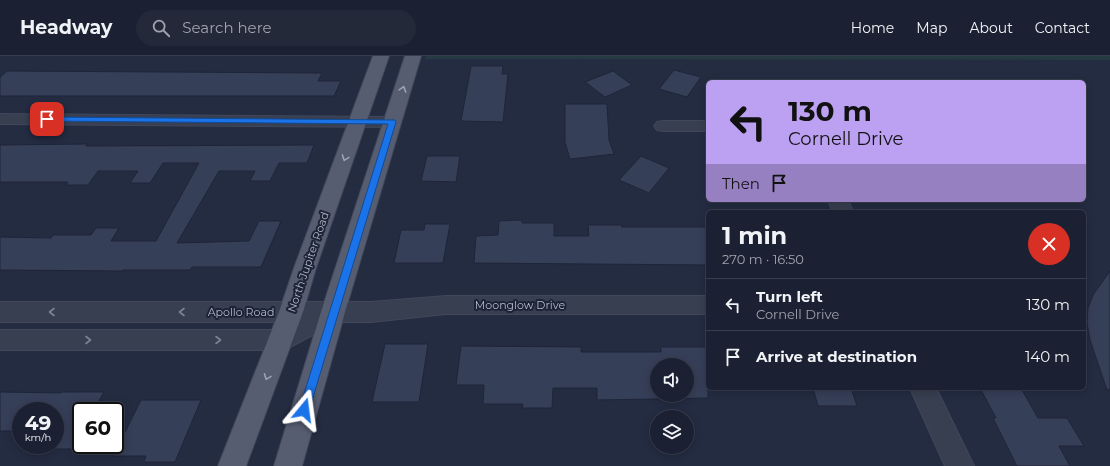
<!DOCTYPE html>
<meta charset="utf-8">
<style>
body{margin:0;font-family:Montserrat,sans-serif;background:#24293a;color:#f1f3f6;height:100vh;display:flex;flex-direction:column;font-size:15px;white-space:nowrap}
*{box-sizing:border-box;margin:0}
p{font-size:13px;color:#a0a3ac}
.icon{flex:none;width:22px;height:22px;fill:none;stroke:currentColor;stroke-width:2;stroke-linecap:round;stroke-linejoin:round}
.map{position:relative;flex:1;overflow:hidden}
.panel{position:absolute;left:706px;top:154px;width:380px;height:180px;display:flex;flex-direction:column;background:#1b2132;border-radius:6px;box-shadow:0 2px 10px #0003,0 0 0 1px #393e4d}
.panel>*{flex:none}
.top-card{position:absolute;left:706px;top:24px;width:380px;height:122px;border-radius:6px;box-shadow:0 2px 10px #0003,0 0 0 1px #393e4d;background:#bca0f2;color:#111;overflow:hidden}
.tools{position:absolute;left:650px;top:302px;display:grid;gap:8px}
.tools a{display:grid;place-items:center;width:44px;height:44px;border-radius:50%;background:#1b2132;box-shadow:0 2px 10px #0003,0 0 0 1px #393e4d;font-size:20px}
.speed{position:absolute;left:12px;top:346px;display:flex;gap:8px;font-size:20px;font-weight:700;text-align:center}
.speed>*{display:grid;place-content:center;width:52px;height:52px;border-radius:50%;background:#1b2132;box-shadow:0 2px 10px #0003,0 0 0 1px #393e4d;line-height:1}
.speed small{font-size:10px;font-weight:400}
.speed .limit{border:2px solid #111;border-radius:6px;background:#fff;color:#111}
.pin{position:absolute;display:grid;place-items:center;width:34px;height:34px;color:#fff;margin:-17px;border-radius:8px;box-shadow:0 2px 6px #0006}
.me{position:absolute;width:44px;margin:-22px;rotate:16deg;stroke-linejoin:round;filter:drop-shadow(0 0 3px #0008)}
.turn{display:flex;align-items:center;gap:14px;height:84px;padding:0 16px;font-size:18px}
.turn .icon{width:52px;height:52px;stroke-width:2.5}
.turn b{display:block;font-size:28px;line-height:34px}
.then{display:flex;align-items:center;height:38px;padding:0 16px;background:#0003;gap:8px;font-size:15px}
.round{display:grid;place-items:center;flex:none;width:42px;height:42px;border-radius:21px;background:#24293a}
.head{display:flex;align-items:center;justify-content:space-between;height:68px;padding:0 16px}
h1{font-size:24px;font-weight:700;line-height:30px}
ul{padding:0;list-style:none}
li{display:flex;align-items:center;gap:12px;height:52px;padding:0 16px;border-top:1px solid #393e4d}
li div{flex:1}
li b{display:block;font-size:15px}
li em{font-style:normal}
header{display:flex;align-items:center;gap:24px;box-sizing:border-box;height:56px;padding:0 20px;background:#1b2132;border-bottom:1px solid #393e4d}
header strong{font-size:19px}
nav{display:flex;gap:22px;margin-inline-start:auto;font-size:14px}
.search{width:280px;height:36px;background:#24293a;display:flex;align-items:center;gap:10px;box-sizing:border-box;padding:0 14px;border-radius:22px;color:#a0a3ac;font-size:15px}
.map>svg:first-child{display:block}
</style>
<header>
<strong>Headway</strong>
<div class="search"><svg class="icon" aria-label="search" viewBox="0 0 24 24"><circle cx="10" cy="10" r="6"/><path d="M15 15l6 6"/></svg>Search here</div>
<nav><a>Home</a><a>Map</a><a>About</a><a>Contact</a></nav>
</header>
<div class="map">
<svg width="1110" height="410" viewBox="0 0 1110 410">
<rect width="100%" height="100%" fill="#242c42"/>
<!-- green -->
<path fill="#263a42" d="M 426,0 L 1110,0 L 1110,4 L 425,3 Z"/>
<!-- building -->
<path fill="#363f58" stroke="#1f2538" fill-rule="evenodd" d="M 471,10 L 503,10 L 502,18 L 508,18 L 503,66 L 461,65 Z
M 674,14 L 701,21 L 687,41 L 659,33 Z
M 7,15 L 322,17 L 318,25 L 341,25 L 334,40 L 0,40 L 0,21 Z
M 613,15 L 632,29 L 605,41 L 585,26 Z
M 565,48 L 607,48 L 609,84 L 614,98 L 570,103 L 565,86 Z
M 87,88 L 86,90 L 314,89 L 307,107 L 279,107 L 270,125 L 250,125 L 255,115 L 219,115 L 177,187 L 249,185 L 259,165 L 281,165 L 261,211 L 192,211 L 190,214 L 123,214 L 122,215 L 0,214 L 0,181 L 51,182 L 53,179 L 91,179 L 96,172 L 119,172 L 111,185 L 156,185 L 199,107 L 163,107 L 150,127 L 130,127 L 138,115 L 98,115 L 88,129 L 66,129 L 68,126 L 0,126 L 0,89 Z
M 427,100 L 460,100 L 456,126 L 421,125 Z
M 641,100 L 669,112 L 649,137 L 619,124 Z
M 522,164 L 522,167 L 554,167 L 554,180 L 589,180 L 588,169 L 623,169 L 621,171 L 708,171 L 708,209 L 474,207 L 476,180 L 498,179 L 499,165 Z
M 425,168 L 450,168 L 443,207 L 394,207 L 401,174 L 424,174 Z
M 1110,215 L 1110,333 L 1107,334 L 1090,284 L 1087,267 L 1088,252 L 1093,239 Z
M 385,288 L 428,288 L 419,346 L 372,346 Z
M 461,290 L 581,291 L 581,296 L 661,296 L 661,291 L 708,291 L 708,342 L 597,344 L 597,332 L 553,332 L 552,352 L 522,352 L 523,348 L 483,348 L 484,329 L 456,329 ZM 657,309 L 687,309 L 687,339 L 657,339 Z
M 813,332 L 851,332 L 857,350 L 818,350 Z
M 980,332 L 1021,332 L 1038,362 L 1067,362 L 1084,390 L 1059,390 L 1070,410 L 1017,410 L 993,362 L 996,362 Z
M 0,336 L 61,337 L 61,336 L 104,336 L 93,355 L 81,355 L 81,393 L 55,393 L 55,355 L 21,355 L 21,375 L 0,375 Z
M 141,344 L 201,344 L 175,406 L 144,406 L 146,400 L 113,400 Z"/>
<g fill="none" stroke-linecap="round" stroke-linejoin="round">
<!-- minor casing -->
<g stroke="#42475a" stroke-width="2">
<path id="minor" d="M 0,58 L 392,61 L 398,62 L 401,66 L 398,70 L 392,71 L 0,68 Z
M 663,65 L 708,65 L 708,75 L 663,75 L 657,74 L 654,70 L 657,66 Z
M 828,144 L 848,144 L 853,156 L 833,156 Z
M 446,240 L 708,240 L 708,258 L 446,258 L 371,266 L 337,266 L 290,291 L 281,294 L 0,294 L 0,274 L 278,274 L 294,266 L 0,266 L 0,246 L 371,246 Z
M 910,332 L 936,332 L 974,410 L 945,410 Z"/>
</g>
<!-- major casing -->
<g stroke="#42475a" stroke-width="2">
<path id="major" d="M 373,0 L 389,0 L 316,212 L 303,256 L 246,410 L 218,410 L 279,256 L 294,212 Z
M 405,0 L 421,0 L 345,256 L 302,410 L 274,410 L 321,256 Z"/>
</g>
<!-- minor -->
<use href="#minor" fill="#383f51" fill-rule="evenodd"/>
<!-- major -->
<use href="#major" fill="#565d71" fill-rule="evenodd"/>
</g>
<!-- one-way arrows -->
<defs><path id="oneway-chevron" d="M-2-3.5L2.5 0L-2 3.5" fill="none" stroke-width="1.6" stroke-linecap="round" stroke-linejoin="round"/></defs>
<g stroke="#9da3b4">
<use href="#oneway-chevron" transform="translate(403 33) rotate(-72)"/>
<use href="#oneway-chevron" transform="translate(345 102) rotate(110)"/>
<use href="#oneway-chevron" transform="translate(267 321) rotate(111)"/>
</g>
<g stroke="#7d8394">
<use href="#oneway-chevron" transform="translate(52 256) rotate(-180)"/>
<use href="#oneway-chevron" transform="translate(182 256) rotate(-180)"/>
<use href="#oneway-chevron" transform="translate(88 284)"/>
<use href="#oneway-chevron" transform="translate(218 284)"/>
</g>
<!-- route -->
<path fill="#1a73e8" stroke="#114b97" d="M 47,61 L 395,64 L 396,66 L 308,358 L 304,359 L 300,358 L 299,354 L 388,68 L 44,65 L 43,63 Z"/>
<g text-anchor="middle" stroke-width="4" stroke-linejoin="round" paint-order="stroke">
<!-- street labels -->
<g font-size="11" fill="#b5bacb" stroke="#1d2336">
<text transform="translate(308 206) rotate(-71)" y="4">North Jupiter Road</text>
<text x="520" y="253">Moonglow Drive</text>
<text x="241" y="260">Apollo Road</text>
</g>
</g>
</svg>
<div class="tools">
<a><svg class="icon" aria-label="sound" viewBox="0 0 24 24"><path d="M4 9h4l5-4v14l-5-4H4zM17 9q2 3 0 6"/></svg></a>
<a><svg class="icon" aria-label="layers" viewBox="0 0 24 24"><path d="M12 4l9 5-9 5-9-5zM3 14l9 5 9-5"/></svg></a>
</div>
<div class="speed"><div>49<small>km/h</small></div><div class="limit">60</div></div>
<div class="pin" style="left:47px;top:63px;background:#d93025"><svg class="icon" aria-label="arrive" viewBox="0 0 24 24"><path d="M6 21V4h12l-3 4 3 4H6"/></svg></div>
<svg class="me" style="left:304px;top:354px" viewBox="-20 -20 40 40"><path d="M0-17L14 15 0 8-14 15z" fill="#1a73e8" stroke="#fff" stroke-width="4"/></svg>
<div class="top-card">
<div class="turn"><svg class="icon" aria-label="left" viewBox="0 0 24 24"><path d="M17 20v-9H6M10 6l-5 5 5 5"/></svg><div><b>130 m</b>Cornell Drive</div></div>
<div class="then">Then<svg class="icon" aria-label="arrive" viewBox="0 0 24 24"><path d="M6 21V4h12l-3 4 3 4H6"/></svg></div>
</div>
<section class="panel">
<div class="head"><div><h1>1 min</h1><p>270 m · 16:50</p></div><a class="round" style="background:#d93025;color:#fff"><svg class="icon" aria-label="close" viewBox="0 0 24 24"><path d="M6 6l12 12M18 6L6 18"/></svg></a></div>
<ul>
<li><svg class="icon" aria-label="left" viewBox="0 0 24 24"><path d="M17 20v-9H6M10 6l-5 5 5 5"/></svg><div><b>Turn left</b><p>Cornell Drive</p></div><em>130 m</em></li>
<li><svg class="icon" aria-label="arrive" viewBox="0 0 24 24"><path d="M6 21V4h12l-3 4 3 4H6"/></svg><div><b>Arrive at destination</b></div><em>140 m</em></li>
</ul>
</section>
</div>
